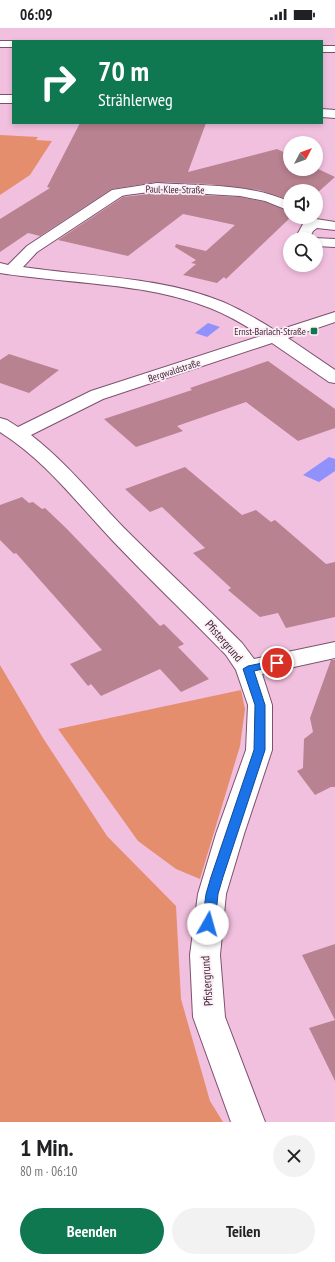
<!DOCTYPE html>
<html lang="de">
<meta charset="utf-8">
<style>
body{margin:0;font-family:"PT Sans Narrow",sans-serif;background:#f2f2f2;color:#202124;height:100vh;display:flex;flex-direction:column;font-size:15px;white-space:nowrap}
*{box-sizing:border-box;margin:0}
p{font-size:13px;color:#757577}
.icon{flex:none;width:22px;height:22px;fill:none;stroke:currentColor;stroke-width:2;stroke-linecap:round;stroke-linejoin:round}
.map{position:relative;height:1094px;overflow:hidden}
.side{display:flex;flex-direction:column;background:#fff;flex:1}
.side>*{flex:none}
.top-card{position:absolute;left:12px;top:12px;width:311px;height:84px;border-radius:0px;box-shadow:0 2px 6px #0003;background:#0f7851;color:#fff;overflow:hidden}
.needle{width:26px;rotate:49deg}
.tools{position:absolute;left:283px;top:108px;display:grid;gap:8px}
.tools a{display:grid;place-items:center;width:40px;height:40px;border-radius:50%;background:#fff;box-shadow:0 2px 6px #0003;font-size:20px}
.pin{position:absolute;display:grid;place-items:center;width:34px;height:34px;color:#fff;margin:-17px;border:2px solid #fff;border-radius:50%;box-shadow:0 1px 4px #0007}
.me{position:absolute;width:44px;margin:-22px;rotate:7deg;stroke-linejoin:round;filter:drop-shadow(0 0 3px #0008)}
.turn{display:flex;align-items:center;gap:14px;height:84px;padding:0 20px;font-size:18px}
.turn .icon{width:52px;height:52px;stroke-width:2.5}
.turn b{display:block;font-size:28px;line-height:34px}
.round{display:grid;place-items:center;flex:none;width:42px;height:42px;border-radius:21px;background:#f2f2f2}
.overview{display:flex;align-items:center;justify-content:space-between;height:68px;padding:0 20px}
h1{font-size:24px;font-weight:800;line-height:30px}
.cta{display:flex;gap:8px;margin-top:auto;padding:8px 20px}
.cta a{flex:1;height:46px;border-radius:24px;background:#0f7851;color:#fff;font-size:16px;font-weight:800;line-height:46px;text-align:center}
.cta a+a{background:#f2f2f2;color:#202124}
.status{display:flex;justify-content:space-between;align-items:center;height:28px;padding:0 20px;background:#fff;direction:ltr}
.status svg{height:11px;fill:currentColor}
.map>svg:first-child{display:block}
</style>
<div class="status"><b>06:09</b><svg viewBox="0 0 49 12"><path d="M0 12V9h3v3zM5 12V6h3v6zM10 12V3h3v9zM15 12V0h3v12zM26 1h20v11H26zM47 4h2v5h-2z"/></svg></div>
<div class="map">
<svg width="335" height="1094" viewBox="0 0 335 1094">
<rect width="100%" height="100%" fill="#f2c0df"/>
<!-- green -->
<path fill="#e48e6d" d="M 0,107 L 38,109 L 36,112 L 52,113 L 30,147 L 0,167 Z
M 0,637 L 43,710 L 107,808 L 176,878 L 181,971 L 210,1073 L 223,1094 L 0,1094 Z
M 241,662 L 245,681 L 240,718 L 200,851 L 176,841 L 138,813 L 58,701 Z"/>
<!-- water -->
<path fill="#9091fc" d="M 208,295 L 220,299 L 207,309 L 195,305 Z
M 329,429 L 335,431 L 335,443 L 319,454 L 303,447 Z"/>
<!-- building -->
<path fill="#b88290" d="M 80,95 L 206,95 L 188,144 L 277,121 L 290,127 L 290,141 L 316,141 L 316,140 L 335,149 L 316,166 L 316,163 L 290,163 L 290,172 L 259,162 L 208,156 L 157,154 L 112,161 L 40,208 L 28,205 L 0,224 L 0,191 L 50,160 L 47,159 Z
M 157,165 L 240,169 L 265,174 L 290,184 L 291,189 L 226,251 L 224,249 L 217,255 L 183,247 L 196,236 L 191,235 L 196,232 L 175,219 L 176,216 L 206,223 L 235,197 L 183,186 L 128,228 L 58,212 L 123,169 Z
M 9,326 L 59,342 L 29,365 L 0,355 L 0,332 Z
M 268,333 L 335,381 L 335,400 L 298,413 L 246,374 L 177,398 L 183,403 L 136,419 L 104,391 L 192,362 L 190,360 Z
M 185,439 L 242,487 L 256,482 L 271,494 L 275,492 L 326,536 L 335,534 L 335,589 L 286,600 L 278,585 L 260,589 L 228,562 L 231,560 L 193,525 L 205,520 L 162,479 L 150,484 L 125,461 Z
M 22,469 L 29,475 L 33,474 L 42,481 L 45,480 L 66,500 L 160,598 L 164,596 L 184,616 L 178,619 L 209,651 L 181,664 L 160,641 L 101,668 L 91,656 L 88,658 L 70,636 L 102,622 L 16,525 L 14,526 L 0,512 L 0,477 Z
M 331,632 L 335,632 L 335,759 L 331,759 L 315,767 L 297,743 L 303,740 L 304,711 L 313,704 L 310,690 Z
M 335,916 L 335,992 L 302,927 Z
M 335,992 L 335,1053 L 309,1000 Z"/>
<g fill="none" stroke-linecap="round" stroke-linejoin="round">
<!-- street casing -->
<g stroke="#7c516d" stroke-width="2">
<path id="street" d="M 0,13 L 14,13 L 13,19 L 0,19 Z
M 322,18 L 335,18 L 335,24 L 322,24 Z
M 0,67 L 13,67 L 13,75 L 0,75 Z
M 322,81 L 335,82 L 335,90 L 322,89 Z
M 157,155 C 201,158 250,155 290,174 L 290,183 L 265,173 L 240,168 L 157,163 L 126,167 L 122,168 L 37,224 L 23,239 C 89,249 159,248 223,274 C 241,282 259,292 276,303 L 335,284 L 335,294 L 288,310 L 335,342 L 335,355 L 329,354 L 272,315 L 103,371 L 31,407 C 66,434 93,468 124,500 C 163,539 203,576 242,615 L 254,631 L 335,614 L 335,630 L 262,646 L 272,677 L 272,722 L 244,806 L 226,866 L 220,927 L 225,989 L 265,1094 L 231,1094 L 193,989 L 190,927 L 198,866 L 216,806 L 246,722 L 248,677 L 236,642 L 226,627 C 188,588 149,551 112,512 C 76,474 45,432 0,404 L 0,390 L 7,392 L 18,399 L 91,363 L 261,308 C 245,297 228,287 210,280 C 144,254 69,256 0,245 L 0,235 L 8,237 L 27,218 L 112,162 Z
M 316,191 L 335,194 L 335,202 L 317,200 L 313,203 L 311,207 L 314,210 L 335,211 L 335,219 L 316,218 L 316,211 L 299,211 L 297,207 L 303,196 Z"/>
</g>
<!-- street -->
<use href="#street" fill="#fff" fill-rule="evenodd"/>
</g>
<!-- route -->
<path fill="#1a73e8" stroke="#114b97" d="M 277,632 L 281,633 L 282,635 L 281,637 L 254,643 L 265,677 L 265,722 L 223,849 L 218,866 L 215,896 L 213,900 L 208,902 L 204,900 L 202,896 L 206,866 L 211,849 L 254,722 L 255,677 L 243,641 L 248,638 Z"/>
<!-- markers -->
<rect fill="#0f7851" stroke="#fdedf6" stroke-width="1.5" x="310" y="299" width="8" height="8" rx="2"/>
<g text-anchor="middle" stroke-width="3.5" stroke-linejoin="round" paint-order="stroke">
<!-- far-street labels -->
<g font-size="10" fill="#3c2935" stroke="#fdedf6">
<text transform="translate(175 161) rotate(1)" y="4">Paul-Klee-Straße</text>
<text transform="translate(174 342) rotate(-18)" y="4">Bergwaldstraße</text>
</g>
<!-- far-poi labels -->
<g font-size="10" fill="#3c2935" stroke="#fdedf6" text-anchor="end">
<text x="306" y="307">Ernst-Barlach-Straße</text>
</g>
<!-- street labels -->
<g font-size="12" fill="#3c2935" stroke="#fdedf6">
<text transform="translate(224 613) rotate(49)" y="4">Pfistergrund</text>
<text transform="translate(207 953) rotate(-94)" y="4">Pfistergrund</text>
</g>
</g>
</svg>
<div class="tools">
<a><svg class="needle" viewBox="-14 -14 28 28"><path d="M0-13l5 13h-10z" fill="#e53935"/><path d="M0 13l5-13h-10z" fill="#757577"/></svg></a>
<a><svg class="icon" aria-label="sound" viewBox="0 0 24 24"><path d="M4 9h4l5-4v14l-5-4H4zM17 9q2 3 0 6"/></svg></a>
<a><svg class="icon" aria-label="search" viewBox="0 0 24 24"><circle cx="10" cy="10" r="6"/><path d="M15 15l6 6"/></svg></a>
</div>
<div class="pin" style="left:277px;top:635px;background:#d93025"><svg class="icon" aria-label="arrive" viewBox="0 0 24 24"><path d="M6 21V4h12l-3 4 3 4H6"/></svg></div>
<svg class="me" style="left:208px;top:896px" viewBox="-20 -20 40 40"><circle r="19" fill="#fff"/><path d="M0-13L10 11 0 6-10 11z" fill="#1a73e8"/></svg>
<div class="top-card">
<div class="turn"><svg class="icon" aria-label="right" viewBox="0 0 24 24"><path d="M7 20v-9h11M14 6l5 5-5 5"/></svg><div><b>70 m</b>Strählerweg</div></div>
</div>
</div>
<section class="side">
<div class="overview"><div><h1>1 Min.</h1><p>80 m · 06:10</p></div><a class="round"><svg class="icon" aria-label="close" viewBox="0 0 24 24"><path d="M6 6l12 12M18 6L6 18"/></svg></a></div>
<div class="cta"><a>Beenden</a><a>Teilen</a></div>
</section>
